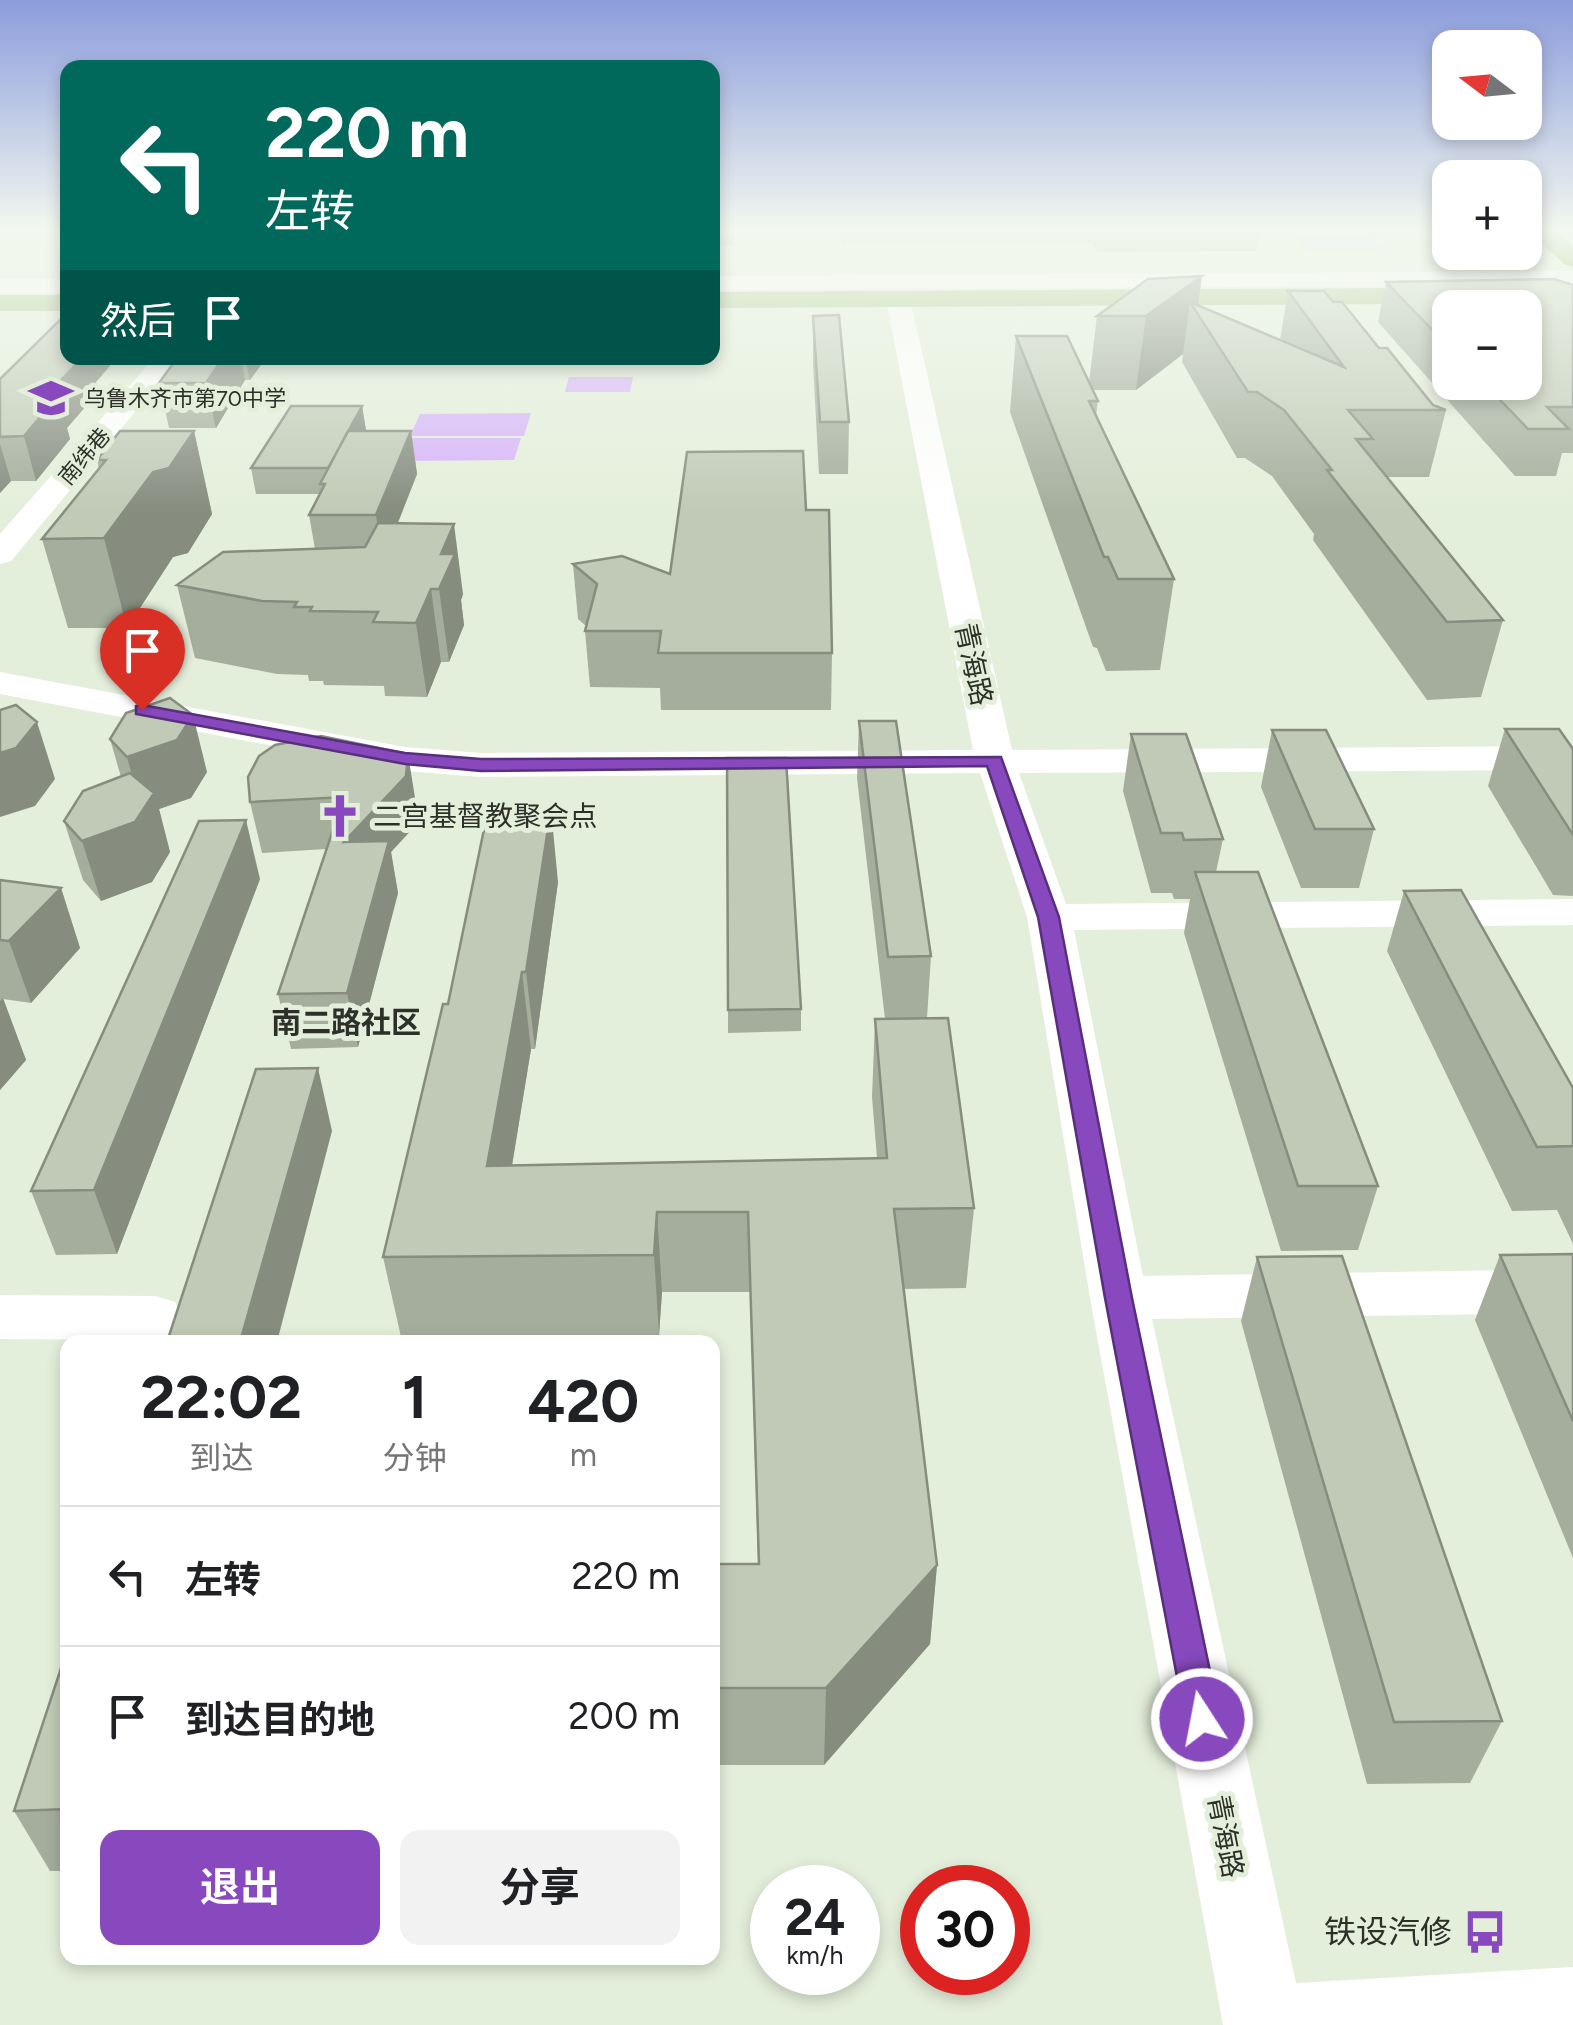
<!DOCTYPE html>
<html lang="zh">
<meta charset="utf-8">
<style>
body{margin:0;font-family:Figtree,"Noto Sans SC",sans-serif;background:#f2f2f2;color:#202124;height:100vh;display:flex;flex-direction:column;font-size:38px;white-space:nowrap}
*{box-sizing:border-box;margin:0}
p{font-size:32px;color:#757577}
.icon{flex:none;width:55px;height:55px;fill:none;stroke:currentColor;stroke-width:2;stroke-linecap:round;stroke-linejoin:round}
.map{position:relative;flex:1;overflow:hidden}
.details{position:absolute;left:60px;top:1335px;width:660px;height:630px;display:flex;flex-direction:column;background:#fff;border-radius:20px;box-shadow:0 5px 15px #0003}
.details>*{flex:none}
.top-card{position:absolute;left:60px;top:60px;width:660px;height:305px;border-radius:20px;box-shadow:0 5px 15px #0003;background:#00695c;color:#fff;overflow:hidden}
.needle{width:65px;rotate:286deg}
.buttons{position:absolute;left:1432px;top:30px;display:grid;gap:20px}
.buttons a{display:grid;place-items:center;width:110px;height:110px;border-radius:20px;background:#fff;box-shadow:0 5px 15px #0003;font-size:50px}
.speed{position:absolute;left:750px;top:1865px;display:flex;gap:20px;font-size:50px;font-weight:700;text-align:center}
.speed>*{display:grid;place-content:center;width:130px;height:130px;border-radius:50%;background:#fff;box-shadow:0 5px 15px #0003;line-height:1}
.speed small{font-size:25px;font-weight:400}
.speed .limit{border:15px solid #d22;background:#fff;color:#111}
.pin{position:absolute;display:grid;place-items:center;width:85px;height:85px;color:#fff;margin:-102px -42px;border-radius:50% 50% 50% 0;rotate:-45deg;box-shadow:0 0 10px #0007}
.pin .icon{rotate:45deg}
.me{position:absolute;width:110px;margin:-55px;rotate:349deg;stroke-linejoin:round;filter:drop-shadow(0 0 8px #0008)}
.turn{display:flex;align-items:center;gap:35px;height:210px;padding:0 40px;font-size:45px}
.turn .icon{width:130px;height:130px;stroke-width:2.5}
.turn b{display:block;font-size:70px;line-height:85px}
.then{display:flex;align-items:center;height:95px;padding:0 40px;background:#0003;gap:20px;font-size:38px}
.eta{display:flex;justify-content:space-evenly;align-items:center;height:170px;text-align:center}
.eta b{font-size:60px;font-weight:700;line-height:70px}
.action{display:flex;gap:20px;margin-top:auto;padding:20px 40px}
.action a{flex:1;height:115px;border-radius:20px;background:#8849be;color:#fff;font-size:40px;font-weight:700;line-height:115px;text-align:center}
.action a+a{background:#f2f2f2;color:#202124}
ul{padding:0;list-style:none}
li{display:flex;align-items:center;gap:30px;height:140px;padding:0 40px;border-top:2px solid #e0e0e0}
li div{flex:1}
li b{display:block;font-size:38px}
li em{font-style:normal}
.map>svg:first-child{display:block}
</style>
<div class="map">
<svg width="1573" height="2025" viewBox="0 0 1573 2025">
<rect width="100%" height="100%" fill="#e4efdb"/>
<!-- green -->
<path fill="#d6b4fb" d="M 1289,229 L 1362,229 L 1383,250 L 1307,250 Z
M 569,377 L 633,377 L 630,392 L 565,392 Z
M 531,413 L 524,436 L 410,436 L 420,414 Z
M 407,438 L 521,438 L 514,460 L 397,461 Z"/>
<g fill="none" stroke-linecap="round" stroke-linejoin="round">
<!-- minor -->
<path fill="#fff" fill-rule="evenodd" d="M 1573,271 L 1573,285 L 712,290 L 712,276 Z
M 0,279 L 68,279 L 68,293 L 0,293 Z
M 898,292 L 910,299 L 1012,750 L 1573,746 L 1573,770 L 1019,773 L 1066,904 L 1573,899 L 1573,925 L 1074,930 L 1143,1276 L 1573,1269 L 1573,1313 L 1152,1319 L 1296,1983 L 1573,1967 L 1573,2025 L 1223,2025 L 1090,1298 L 1027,917 L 980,773 L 481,777 L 405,771 L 0,694 L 0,672 L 405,747 L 481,753 L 973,750 L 886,299 Z
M 154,358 L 180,358 L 11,561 L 0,564 L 0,534 Z
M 0,1295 L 155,1296 L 175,1302 L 184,1318 L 175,1334 L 155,1340 L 0,1339 Z"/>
<!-- major -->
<path fill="#aac489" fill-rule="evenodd" d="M 1573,287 L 1573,303 L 712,308 L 712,292 Z
M 0,295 L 68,295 L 68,311 L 0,311 Z"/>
<!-- highway -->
<path fill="#719c3b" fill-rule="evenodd" d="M 1526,229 L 1552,229 L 1573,246 L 1573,267 L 1564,264 Z"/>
</g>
<!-- wall -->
<path fill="#a5ae9d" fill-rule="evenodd" d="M 712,229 L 734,229 L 733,245 L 712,246 Z
M 838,229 L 1260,229 L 1256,251 L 1098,252 L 1092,243 L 842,243 Z
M 1202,276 L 1198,306 L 1280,340 L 1288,291 L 1333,302 L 1433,405 L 1446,410 L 1429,477 L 1386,477 L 1503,620 L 1481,697 L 1427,700 L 1313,540 L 1314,534 L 1272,476 L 1245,458 L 1237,458 L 1182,362 L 1183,354 L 1136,390 L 1093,390 L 1098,401 L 1096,416 L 1174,579 L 1160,670 L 1106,671 L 1097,648 L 1093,647 L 1010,412 L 1016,336 L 1089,383 L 1097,316 Z
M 1386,282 L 1573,285 L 1573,453 L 1562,453 L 1556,476 L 1515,476 L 1378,322 ZM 1450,308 L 1525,382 L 1450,382 Z
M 813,316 L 849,422 L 848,474 L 819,474 L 813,364 Z
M 177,358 L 266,358 L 250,380 L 245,380 L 216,428 L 169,428 L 159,383 Z
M 0,379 L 96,382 L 98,392 L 67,428 L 70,439 L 36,481 L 11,481 L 0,493 Z
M 362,406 L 366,431 L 411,431 L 417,474 L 398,523 L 463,594 L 461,600 L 464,625 L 449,662 L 441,662 L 427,697 L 385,696 L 384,686 L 324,685 L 323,681 L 309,681 L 308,675 L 277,674 L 195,658 L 177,585 L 315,549 L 309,515 L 320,494 L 256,494 L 251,468 Z
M 194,431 L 212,514 L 188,553 L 173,557 L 127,628 L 68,628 L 42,539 L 99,469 L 97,460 Z
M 806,510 L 832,653 L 831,710 L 661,710 L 660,688 L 590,687 L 585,631 L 586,626 L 578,619 L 573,564 L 670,574 Z
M 859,721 L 931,956 L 927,1018 L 885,1019 L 857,778 Z
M 1505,729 L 1573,749 L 1573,896 L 1553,895 L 1488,786 Z
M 1272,730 L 1374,829 L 1359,888 L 1301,888 L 1261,787 Z
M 1131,734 L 1223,839 L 1216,872 L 1378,1186 L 1358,1250 L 1281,1251 L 1184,933 L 1190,899 L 1174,899 L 1172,893 L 1151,893 L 1123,791 Z
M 110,739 L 207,772 L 191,798 L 159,809 L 170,852 L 152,882 L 101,901 L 83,880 L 64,821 L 121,777 Z
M 248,777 L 416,804 L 414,827 L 391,852 L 398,893 L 358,1047 L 291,1049 L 278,994 L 326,849 L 262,853 L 250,802 Z
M 260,879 L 117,1254 L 56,1255 L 31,1191 Z
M 0,880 L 61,888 L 80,948 L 31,1003 L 3,999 L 26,1060 L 0,1090 Z
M 558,882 L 535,1049 L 531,1049 L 512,1165 L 877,1158 L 872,1097 L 875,1019 L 974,1208 L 966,1288 L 903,1289 L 937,1565 L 930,1644 L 824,1765 L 712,1765 L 712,1564 L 758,1564 L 750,1292 L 662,1292 L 659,1335 L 401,1337 L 383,1257 L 448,1004 Z
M 1404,891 L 1573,1088 L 1573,1244 L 1557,1210 L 1512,1211 L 1387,951 Z
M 801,1009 L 801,1031 L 728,1033 L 728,1010 Z
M 1573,1254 L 1573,1558 L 1475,1320 L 1500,1255 Z
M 1257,1257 L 1502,1721 L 1470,1783 L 1367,1784 L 1241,1321 Z
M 68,1647 L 68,1871 L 50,1871 L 14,1811 Z"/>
<!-- shaded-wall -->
<path fill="#868d7f" d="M 1202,276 L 1197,312 L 1190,302 L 1183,354 L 1136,390 L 1146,316 Z
M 80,358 L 117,358 L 96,382 L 98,392 L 67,428 L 70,439 L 36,481 L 24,436 L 45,397 Z
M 223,358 L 241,358 L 245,380 L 216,428 L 206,383 Z
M 245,358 L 266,358 L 250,380 Z
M 362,406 L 366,430 L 333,494 L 328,468 Z
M 194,431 L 212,514 L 188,553 L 173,557 L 127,628 L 104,538 L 153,472 Z
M 411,431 L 417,474 L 383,560 L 376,515 Z
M 0,444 L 11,481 L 0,493 Z
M 454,524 L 463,594 L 461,600 L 464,625 L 449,662 L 439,589 L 441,554 Z
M 431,589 L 441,662 L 427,697 L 416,623 Z
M 193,715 L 207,772 L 191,798 L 159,809 L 170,852 L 152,882 L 101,901 L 82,841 L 142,812 L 127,757 Z
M 37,722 L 55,779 L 35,806 L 0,817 L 0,753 Z
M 408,754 L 416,804 L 414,827 L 391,852 L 398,893 L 358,1047 L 347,993 L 344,842 Z
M 551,809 L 558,882 L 535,1049 L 526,972 Z
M 246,820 L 260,879 L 117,1254 L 94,1190 Z
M 61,888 L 80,948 L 31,1003 L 9,941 Z
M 522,972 L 531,1049 L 499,1245 L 487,1166 Z
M 3,998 L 26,1060 L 0,1090 L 0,1001 Z
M 318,1068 L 332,1131 L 277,1342 L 240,1342 Z
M 657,1212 L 662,1292 L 659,1335 L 654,1255 Z
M 937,1565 L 930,1644 L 824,1765 L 826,1688 Z"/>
<!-- building -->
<path fill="#c0cab6" stroke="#868d7f" stroke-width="2.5" d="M 1202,276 L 1146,316 L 1097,316 L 1148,279 Z
M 1554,279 L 1573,285 L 1573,407 L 1547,407 L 1569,429 L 1528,429 L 1483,382 L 1525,382 L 1525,308 L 1450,308 L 1450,348 L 1386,282 Z
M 1288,291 L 1324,291 L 1333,302 L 1342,302 L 1379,348 L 1387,348 L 1433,405 L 1446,410 L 1348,410 L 1373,439 L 1356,439 L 1503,620 L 1447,622 L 1327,470 L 1332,470 L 1284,410 L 1257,392 L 1248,392 L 1190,302 L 1344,367 Z
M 68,312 L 68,358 L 82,358 L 45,397 L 58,396 L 24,436 L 0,437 L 0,379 Z
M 839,315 L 849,422 L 820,422 L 813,316 Z
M 1016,336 L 1067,336 L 1098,401 L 1089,401 L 1174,579 L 1118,579 L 1108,557 L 1104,557 Z
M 177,358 L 223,358 L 206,383 L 159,383 Z
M 291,406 L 362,406 L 328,468 L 251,468 Z
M 120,431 L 194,431 L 169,468 L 153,472 L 104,538 L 42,539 L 106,460 L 97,460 Z
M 348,431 L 411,431 L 376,515 L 309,515 L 325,484 L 320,484 Z
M 803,451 L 806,510 L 829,510 L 832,653 L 658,653 L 661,631 L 585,631 L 597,584 L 573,564 L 622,556 L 670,574 L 687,452 Z
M 378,523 L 454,524 L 441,554 L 455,554 L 439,589 L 431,589 L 416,623 L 373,622 L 378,612 L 310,611 L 312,607 L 294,607 L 297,602 L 262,601 L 177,585 L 223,552 L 365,547 Z
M 170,698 L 193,715 L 177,740 L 127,757 L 110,739 L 126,713 Z
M 16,705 L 37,722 L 16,748 L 0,753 L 0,710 Z
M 859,721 L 896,721 L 931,956 L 888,957 Z
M 1505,729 L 1559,729 L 1573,749 L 1573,835 Z
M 1272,730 L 1326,730 L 1374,829 L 1315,829 Z
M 1131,734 L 1186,734 L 1223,839 L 1184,840 L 1182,833 L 1161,833 Z
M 321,736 L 408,754 L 406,776 L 344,842 L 389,841 L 347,993 L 278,994 L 344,797 L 250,802 L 248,777 L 259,756 L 275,745 Z
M 727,758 L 786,758 L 801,1009 L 728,1010 Z
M 130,773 L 154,793 L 135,822 L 82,841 L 64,821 L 83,791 Z
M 551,809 L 526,972 L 522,972 L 487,1166 L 887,1158 L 875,1019 L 948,1018 L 974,1208 L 894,1209 L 937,1565 L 826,1688 L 712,1688 L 712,1564 L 759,1564 L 748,1212 L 657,1212 L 654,1255 L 383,1257 L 443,1004 L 448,1004 L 488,810 Z
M 246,820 L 94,1190 L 31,1191 L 199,821 Z
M 1195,872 L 1258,872 L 1378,1186 L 1298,1186 Z
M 0,880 L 61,888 L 9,941 L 0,940 Z
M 1461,890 L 1573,1088 L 1573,1146 L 1537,1147 L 1404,891 Z
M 318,1068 L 240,1342 L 167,1342 L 256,1069 Z
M 1573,1254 L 1573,1421 L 1500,1255 Z
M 1342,1256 L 1502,1721 L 1394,1722 L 1257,1257 Z
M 68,1647 L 68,1809 L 14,1811 Z"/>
<!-- sky -->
<linearGradient id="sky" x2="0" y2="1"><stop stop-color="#8b9cdc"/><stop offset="0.45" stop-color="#f3f8ef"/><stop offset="1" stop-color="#f3f8ef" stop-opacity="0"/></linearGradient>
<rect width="1573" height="512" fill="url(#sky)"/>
<!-- route -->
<path fill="#8849be" stroke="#582f7c" stroke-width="2.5" d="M 142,705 L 405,753 L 481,759 L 1001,757 L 1059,917 L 1132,1298 L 1220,1719 L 1215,1731 L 1202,1735 L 1190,1731 L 1185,1719 L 1105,1298 L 1038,917 L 987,766 L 481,771 L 405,764 L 136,714 L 136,706 Z"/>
<!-- icons -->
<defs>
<g id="school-bare" transform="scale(3.45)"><path d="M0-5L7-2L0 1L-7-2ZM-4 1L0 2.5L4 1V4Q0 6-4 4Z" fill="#8849be" stroke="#e4efdb" stroke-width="2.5" paint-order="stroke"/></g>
<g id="church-bare" transform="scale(3.45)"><path d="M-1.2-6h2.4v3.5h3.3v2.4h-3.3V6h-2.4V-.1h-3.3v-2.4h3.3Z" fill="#8849be" stroke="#e4efdb" stroke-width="2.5" paint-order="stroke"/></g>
<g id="bus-bare" transform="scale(3.45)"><path d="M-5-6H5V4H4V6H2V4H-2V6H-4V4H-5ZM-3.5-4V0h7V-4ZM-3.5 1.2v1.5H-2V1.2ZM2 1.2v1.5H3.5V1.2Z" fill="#8849be" stroke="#e4efdb" stroke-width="2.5" paint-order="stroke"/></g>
</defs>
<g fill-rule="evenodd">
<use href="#school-bare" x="51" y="398"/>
<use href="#church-bare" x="340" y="816"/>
<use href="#bus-bare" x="1485" y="1932"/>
</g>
<g text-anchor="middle" stroke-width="10" stroke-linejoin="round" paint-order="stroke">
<!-- far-poi labels -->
<g font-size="22" fill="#2c3029" stroke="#e4efdb" text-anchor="start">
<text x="84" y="406">乌鲁木齐市第70中学</text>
</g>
<!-- far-street labels -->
<g font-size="22" fill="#2c3029" stroke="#e4efdb">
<text transform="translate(84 456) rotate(-50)" y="8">南纬巷</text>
</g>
<!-- street labels -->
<g font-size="28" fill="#2c3029" stroke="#e4efdb">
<text transform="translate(974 664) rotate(78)" y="10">青海路</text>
<text transform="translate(1226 1836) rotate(79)" y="10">青海路</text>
</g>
<!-- poi labels -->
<g font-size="28" fill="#2c3029" stroke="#e4efdb" text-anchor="start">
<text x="373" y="826">二宫基督教聚会点</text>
</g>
<!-- neighbourhood labels -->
<g font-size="30" font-weight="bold" fill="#2c3029" stroke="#e4efdb">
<text x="346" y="1033">南二路社区</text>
</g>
<!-- near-poi labels -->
<g font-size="32" fill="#2c3029" stroke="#e4efdb" text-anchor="end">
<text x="1452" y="1943">铁设汽修</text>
</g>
</g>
</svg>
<div class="buttons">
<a><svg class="needle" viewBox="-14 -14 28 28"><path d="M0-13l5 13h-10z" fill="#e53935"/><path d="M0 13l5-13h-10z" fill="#757577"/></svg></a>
<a>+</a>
<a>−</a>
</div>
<div class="speed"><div>24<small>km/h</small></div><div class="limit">30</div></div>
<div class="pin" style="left:142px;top:710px;background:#d93025"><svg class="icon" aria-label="arrive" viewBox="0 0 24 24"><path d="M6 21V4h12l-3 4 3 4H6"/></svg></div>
<svg class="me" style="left:1202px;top:1719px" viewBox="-20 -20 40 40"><circle r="17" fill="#8849be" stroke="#fff" stroke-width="3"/><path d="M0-11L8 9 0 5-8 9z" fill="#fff"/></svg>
<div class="top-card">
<div class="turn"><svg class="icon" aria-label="left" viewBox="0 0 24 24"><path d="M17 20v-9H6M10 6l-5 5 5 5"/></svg><div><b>220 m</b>左转</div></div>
<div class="then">然后<svg class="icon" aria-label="arrive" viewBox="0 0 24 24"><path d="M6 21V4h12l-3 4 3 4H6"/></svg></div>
</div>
<section class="details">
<div class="eta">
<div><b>22:02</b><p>到达</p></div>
<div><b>1</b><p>分钟</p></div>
<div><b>420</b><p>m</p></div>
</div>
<ul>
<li><svg class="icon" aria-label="left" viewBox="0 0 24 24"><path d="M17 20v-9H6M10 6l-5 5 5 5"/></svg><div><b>左转</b></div><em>220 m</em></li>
<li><svg class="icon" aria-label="arrive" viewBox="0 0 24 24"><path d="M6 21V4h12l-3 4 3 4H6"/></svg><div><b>到达目的地</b></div><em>200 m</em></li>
</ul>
<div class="action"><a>退出</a><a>分享</a></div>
</section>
</div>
